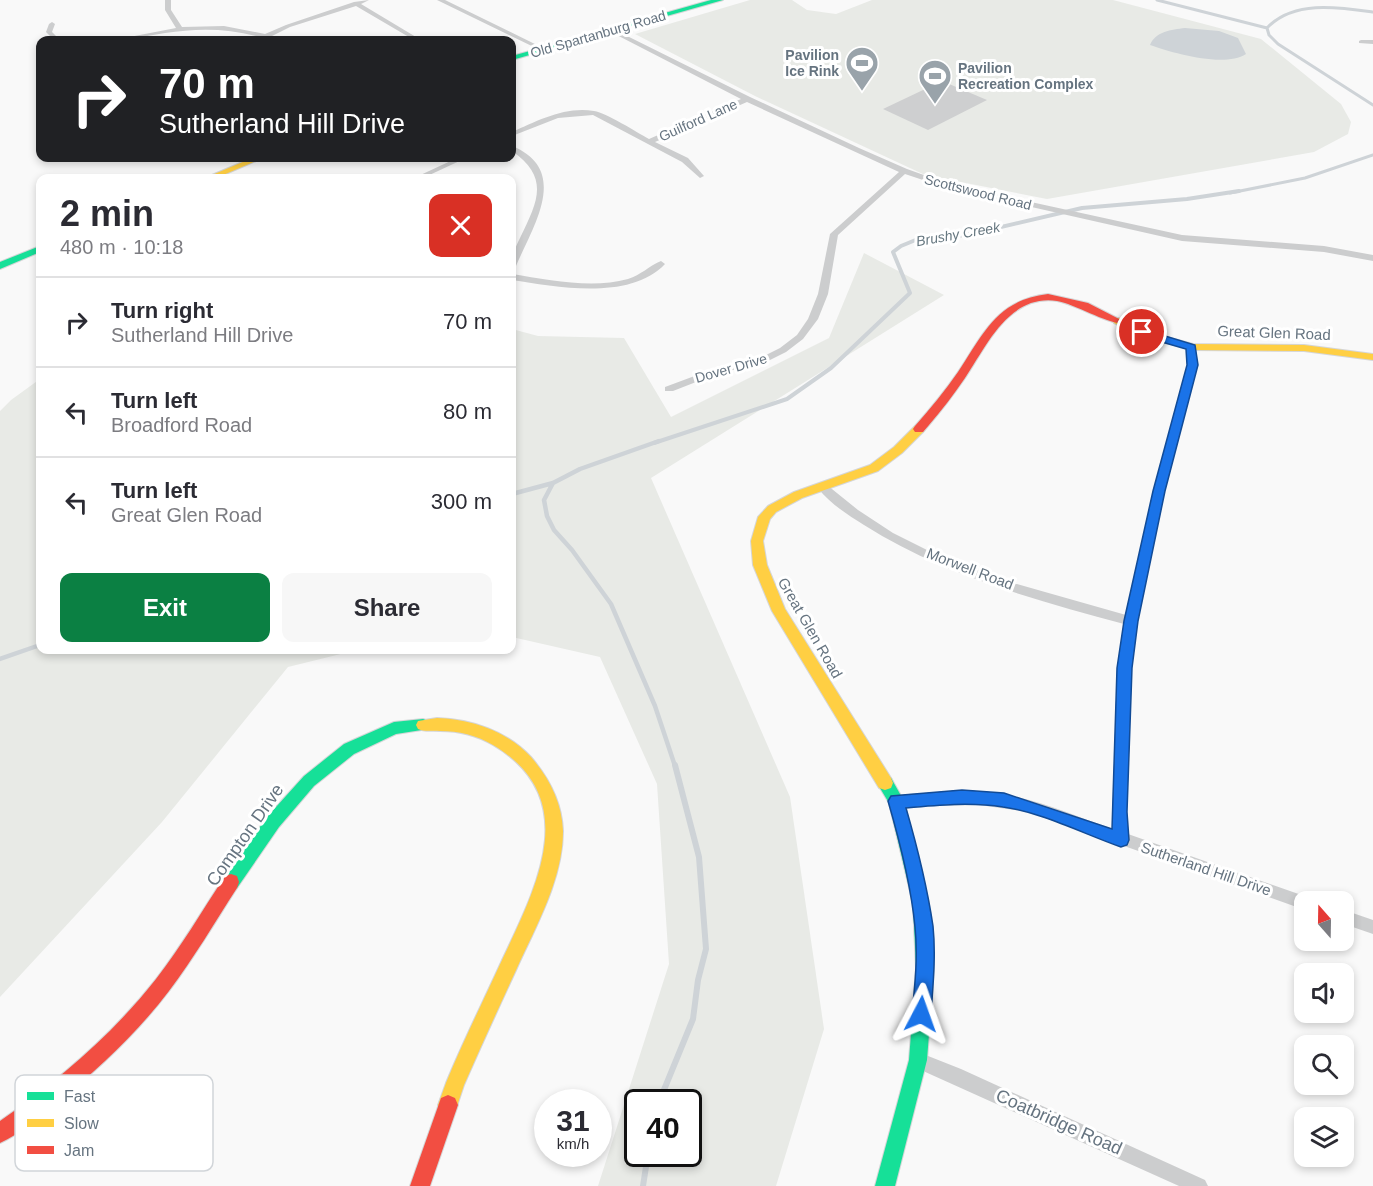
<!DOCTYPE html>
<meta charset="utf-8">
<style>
body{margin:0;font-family:Arial,sans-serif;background:#f7f7f7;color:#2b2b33;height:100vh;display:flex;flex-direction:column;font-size:22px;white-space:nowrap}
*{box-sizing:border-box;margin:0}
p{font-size:20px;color:#7c7c81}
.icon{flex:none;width:33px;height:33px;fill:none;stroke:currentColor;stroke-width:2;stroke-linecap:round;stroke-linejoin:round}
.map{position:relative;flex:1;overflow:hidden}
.sheet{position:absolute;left:36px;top:174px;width:480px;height:480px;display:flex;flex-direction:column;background:#fff;border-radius:12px;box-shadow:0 3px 9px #0003}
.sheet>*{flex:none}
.hud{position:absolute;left:36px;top:36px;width:480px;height:126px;border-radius:12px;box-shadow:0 3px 9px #0003;background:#202124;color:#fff;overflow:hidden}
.needle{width:39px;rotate:340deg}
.fabs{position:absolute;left:1294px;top:891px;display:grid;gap:12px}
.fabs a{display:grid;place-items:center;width:60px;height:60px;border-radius:12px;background:#fff;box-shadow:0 3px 9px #0003;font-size:30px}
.speed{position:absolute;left:534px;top:1089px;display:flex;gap:12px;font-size:30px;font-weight:700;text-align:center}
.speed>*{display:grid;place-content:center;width:78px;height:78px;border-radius:50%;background:#fff;box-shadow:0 3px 9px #0003;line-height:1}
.speed small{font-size:15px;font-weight:400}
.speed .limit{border:3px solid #111;border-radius:9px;background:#fff;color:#111}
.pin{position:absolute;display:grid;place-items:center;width:51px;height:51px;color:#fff;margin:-26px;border:3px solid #fff;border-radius:50%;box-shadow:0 2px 6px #0007}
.me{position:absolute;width:66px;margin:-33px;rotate:4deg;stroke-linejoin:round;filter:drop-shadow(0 0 4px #0008)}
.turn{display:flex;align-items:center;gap:21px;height:126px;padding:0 24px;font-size:27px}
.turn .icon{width:78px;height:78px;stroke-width:2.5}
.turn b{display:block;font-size:42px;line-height:51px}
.round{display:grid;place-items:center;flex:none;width:63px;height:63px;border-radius:12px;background:#f7f7f7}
.headline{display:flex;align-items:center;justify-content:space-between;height:102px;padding:0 24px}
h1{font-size:36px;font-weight:700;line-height:45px}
.button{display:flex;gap:12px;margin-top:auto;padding:12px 24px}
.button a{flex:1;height:69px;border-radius:12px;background:#0b8043;color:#fff;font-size:24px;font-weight:700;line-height:69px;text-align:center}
.button a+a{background:#f7f7f7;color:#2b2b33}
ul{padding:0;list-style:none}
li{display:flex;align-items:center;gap:18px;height:90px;padding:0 24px;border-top:2px solid #e1e1e2}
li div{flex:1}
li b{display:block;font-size:22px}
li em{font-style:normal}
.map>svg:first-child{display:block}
</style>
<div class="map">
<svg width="1373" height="1186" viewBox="0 0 1373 1186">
<rect width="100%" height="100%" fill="#f9f9f9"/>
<!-- green -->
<path fill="#e8eae6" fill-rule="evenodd" d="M 750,0 L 792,0 L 807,10 L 836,14 L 872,0 L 1113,0 L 1261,39 L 1341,104 L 1351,122 L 1348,134 L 1314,152 L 1047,199 L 925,175 L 755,96 L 635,34 Z
M 864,253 L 944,295 L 651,478 L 790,797 L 824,1029 L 776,1186 L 598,1186 L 669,964 L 657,784 L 600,657 L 512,637 L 512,329 L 538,336 L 624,338 L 671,417 L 829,338 ZM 638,1102 L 688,1102 L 688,1154 L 638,1154 Z
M 40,379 L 40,650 L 357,650 L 288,667 L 162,822 L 0,997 L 0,411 L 11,400 Z"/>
<!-- water -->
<path fill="#ced3d7" d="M 1185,28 L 1219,31 L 1238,38 L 1246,54 C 1224,68 1173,53 1150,45 C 1156,31 1171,30 1185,28 Z"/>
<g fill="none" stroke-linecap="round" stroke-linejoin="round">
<!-- stream-far3 -->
<path stroke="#ced3d7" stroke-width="3" d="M 1157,0 L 1267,28
M 1373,12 C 1338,7 1293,0 1267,28 L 1269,35 L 1278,44 L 1373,105
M 1230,193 L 1305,178 L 1373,155"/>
<!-- stream-far2 -->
<path stroke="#ced3d7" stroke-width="4" d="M 654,443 L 787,399 L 831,368 L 910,293 L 893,252 L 901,246 L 918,239 L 967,235 L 1082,208 L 1187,199 L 1239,191"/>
<!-- stream-far1 -->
<path stroke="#ced3d7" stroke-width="4.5" d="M 553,483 L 544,500 L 547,516 L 554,530 L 572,550 L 611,604 L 655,706 L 675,766
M 512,494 L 553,483 L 580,469 L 659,441
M 0,659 L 40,645"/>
<!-- stream -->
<path stroke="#ced3d7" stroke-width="6" d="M 659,1102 L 693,1019 L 698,980 L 706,949 L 699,857 L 675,765
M 643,1186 L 648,1154"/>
</g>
<!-- building -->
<path fill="#cecfd0" d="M 942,81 L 987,100 L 928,130 L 883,109 Z"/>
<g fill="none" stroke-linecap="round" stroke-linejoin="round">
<!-- fast casing -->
<g stroke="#d5d6d7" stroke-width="2">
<path id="fast" d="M 711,0 L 723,0 L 512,60 L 512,56 Z
M 40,246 L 40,252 L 0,269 L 0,262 Z
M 423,719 L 428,721 L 430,725 L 428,729 L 396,734 L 354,754 L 314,786 L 279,827 L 237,888 L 231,890 L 225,888 L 223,882 L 225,876 L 267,817 L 304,776 L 344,744 L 394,722 Z
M 885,776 L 891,778 L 904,801 L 929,904 L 934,968 L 927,1060 L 895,1186 L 875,1186 L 909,1060 L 916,968 L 913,904 L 889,803 L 877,783 L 879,778 Z"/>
</g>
<!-- slow casing -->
<g stroke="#d5d6d7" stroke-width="2">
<path id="slow" d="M 252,158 L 263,158 L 216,178 L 205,178 Z
M 1118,318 L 1152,333 L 1193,344 L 1304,345 L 1373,354 L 1373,360 L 1304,351 L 1193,350 L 1144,337 L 1114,323 L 1113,321 Z
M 919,425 L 923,426 L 925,429 L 923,432 L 902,453 L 878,471 L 802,498 L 776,512 L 770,519 L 763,541 L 767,565 L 785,609 L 891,778 L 893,783 L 891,788 L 885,790 L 879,788 L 772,611 L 753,565 L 751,541 L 758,517 L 768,506 L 794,492 L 870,465 L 894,447 L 915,426 Z
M 437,718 C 471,719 507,731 531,757 C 549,778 562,802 563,831 C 563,879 536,926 517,968 C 499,1007 481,1046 464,1085 L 455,1112 L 448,1115 L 441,1112 L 438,1105 L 446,1083 C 463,1041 484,1000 503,958 C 537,886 583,798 493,745 C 476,735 459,731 440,731 C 432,730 425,732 418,729 L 416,725 L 418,721 Z"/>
</g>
<!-- jam casing -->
<g stroke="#d5d6d7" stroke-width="2">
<path id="jam" d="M 1048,294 L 1088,303 L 1123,321 L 1122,323 C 1110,325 1075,304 1057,301 C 1009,294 987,345 965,378 C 954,394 942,410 929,425 L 923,432 L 915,432 L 913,429 L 915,426 C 930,409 945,391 958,372 C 984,333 997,300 1048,294 Z
M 231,874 L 237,876 L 239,882 L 237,888 C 215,922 194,958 169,991 C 137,1033 98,1070 56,1103 C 39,1117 20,1134 0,1143 L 0,1121 C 58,1081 112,1035 156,979 C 181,947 202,911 225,876 Z
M 448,1095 L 455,1098 L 458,1105 L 430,1186 L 410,1186 L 441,1098 Z"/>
</g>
<!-- street -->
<path fill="#cccdce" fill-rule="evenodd" d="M 165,0 L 171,0 L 171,10 L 182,27 L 224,26 L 265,34 L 286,25 L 354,2 L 369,0 L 361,4 L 421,40 L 414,40 L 356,6 L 290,27 L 272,36 L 282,39 L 283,40 C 275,40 267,40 260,39 L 260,37 C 228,28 197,28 165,33 C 149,35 134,40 118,40 L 119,39 L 176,28 L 165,10 Z
M 437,0 L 445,0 L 545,49 L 540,50 Z
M 52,22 L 55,24 L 52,32 L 60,40 L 54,40 L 46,32 L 49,24 Z
M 611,28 L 750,97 L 859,148 L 907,169 L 949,184 L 1182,235 L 1324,246 L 1373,255 L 1373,261 L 1324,252 L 1182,241 L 947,188 L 905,174 L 838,235 L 828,294 L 818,319 L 803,339 L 786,352 L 768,361 L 714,375 L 673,391 L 665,391 L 665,387 L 708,371 L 762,357 L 780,348 L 797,335 L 808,319 L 818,294 L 830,234 L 899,172 L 747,102 L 655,142 L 688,158 L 704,176 L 700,178 L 682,162 L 593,115 L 558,118 L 512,136 L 512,132 C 537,121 565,106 594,111 C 607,113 636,132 649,139 L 741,99 L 609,31 L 609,29 Z
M 1361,40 L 1373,40 L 1373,44 L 1359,43 L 1359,41 Z
M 512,146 C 571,170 533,226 516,266 L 512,269 C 511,257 515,248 520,238 C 538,201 550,178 512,151 Z
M 457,158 L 466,158 L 423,178 L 414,178 Z
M 661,261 L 665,264 C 630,301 557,287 512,280 L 512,274 C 549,280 592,289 628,279 C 641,275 649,266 661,261 Z
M 1191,344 L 1196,347 L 1198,365 L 1165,491 L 1137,621 L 1130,668 L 1126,812 L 1128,834 L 1310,898 L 1312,902 L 1305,902 L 1305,910 L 1028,812 L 979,805 L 896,807 L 891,805 L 889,801 L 891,797 L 896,795 C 934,792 974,789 1012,796 C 1046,803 1080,818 1113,829 L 1112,812 L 1118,668 L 1124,624 C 1035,600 943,575 864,525 C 848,515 829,503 818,488 L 819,485 L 827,485 L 858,510 L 893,533 L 931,552 L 1013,583 L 1126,615 L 1153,491 L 1188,365 L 1186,347 Z
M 1344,910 L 1373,920 L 1373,934 L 1344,924 Z
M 918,1052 L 961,1069 L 1205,1180 L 1208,1186 L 1179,1186 L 912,1066 L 910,1060 L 912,1054 Z"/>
<!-- fast -->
<use href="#fast" fill="#16e098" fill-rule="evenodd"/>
<!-- slow -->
<use href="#slow" fill="#ffcf43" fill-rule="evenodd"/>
<!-- jam -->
<use href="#jam" fill="#f24e42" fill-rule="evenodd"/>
</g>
<!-- route -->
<path fill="#1a73e8" stroke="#114b97" stroke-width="1.5" d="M 1142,329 L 1195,345 L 1198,365 L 1165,491 L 1138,621 L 1132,668 L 1127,812 L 1129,840 L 1127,845 L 1121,847 C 1084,834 1041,812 1003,807 C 971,802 938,805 906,808 C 917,846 927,886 933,926 C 936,955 933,985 931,1014 L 928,1020 L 921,1023 L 915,1020 L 912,1014 C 915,985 918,956 915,927 C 911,885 900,842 888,801 L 891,796 L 962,790 L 1004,793 L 1112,829 L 1117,668 L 1124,621 L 1153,491 L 1187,365 L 1186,349 L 1138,335 L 1136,332 Z"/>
<!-- icons -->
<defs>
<g id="stadium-pin" transform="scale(1.725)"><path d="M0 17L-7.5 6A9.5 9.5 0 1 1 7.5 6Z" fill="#99a3aa" stroke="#fff"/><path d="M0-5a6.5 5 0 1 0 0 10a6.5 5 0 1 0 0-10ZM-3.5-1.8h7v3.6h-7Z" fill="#fff"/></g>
</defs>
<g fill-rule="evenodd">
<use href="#stadium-pin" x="862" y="63"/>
<use href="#stadium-pin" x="935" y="76"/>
</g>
<g text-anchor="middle" stroke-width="6" stroke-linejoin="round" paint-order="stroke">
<!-- far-street labels -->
<g font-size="14" fill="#667480" stroke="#fff">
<text transform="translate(598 34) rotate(-16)" y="5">Old Spartanburg Road</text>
<text transform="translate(698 120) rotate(-24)" y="5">Guilford Lane</text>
<text transform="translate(978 192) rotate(14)" y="5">Scottswood Road</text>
<text transform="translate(731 368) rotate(-16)" y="5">Dover Drive</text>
</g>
<!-- far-poi labels -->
<g font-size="14" font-weight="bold" fill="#667480" stroke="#fff" text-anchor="end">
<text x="839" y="60">Pavilion<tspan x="839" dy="16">Ice Rink</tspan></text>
<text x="958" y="73" text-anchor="start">Pavilion<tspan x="958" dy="16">Recreation Complex</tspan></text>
</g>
<!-- far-water labels -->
<g font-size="14" font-style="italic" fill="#677881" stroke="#fff">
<text transform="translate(958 234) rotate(-10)" y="5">Brushy Creek</text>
</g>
<!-- street labels -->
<g font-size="15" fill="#667480" stroke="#fff">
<text transform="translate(1274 333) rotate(2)" y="5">Great Glen Road</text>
<text transform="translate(970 569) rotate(21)" y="5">Morwell Road</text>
<text transform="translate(810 628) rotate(60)" y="5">Great Glen Road</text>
<text transform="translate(1206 869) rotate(19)" y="5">Sutherland Hill Drive</text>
</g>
<!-- near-street labels -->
<g font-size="18" fill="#667480" stroke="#fff">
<text transform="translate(245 835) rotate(-55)" y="6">Compton Drive</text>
<text transform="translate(1059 1122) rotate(24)" y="6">Coatbridge Road</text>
</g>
</g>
<!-- legend -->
<rect x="15" y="1075" width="198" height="96" rx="9" fill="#fff" stroke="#d1d5d9" stroke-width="1.5"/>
<rect x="27" y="1092" width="27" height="8" fill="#16e098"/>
<rect x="27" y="1119" width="27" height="8" fill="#ffcf43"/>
<rect x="27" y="1146" width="27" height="8" fill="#f24e42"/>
<g font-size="16" fill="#667480">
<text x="64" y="1102">Fast</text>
<text x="64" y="1129">Slow</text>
<text x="64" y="1156">Jam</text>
</g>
</svg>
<div class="fabs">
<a><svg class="needle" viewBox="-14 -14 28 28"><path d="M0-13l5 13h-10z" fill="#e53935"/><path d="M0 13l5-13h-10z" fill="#7c7c81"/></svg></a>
<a><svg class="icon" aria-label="sound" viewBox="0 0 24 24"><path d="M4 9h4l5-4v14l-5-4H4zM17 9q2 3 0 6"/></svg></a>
<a><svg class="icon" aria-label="search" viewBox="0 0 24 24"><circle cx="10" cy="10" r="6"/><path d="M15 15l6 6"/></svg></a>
<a><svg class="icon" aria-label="layers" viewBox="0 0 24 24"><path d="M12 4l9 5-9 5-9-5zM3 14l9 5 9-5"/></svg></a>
</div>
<div class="speed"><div>31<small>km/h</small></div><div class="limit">40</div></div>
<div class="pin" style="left:1142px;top:332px;background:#d93025"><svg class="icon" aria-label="arrive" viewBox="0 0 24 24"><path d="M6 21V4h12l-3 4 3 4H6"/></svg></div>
<svg class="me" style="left:921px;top:1014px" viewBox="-20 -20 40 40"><path d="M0-17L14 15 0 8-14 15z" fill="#1a73e8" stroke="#fff" stroke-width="4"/></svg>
<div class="hud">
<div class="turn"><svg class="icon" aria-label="right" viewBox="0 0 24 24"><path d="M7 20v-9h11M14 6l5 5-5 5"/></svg><div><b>70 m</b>Sutherland Hill Drive</div></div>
</div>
<section class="sheet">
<div class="headline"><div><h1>2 min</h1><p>480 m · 10:18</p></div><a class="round" style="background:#d93025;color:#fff"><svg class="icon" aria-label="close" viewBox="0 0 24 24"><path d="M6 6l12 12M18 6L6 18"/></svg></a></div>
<ul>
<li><svg class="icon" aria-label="right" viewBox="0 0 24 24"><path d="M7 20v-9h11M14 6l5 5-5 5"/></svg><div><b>Turn right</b><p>Sutherland Hill Drive</p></div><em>70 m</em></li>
<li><svg class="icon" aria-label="left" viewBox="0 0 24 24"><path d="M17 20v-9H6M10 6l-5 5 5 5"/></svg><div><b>Turn left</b><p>Broadford Road</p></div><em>80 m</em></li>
<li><svg class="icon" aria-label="left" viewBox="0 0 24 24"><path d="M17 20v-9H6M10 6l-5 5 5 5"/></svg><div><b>Turn left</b><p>Great Glen Road</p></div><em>300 m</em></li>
</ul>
<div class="button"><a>Exit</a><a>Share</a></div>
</section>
</div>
